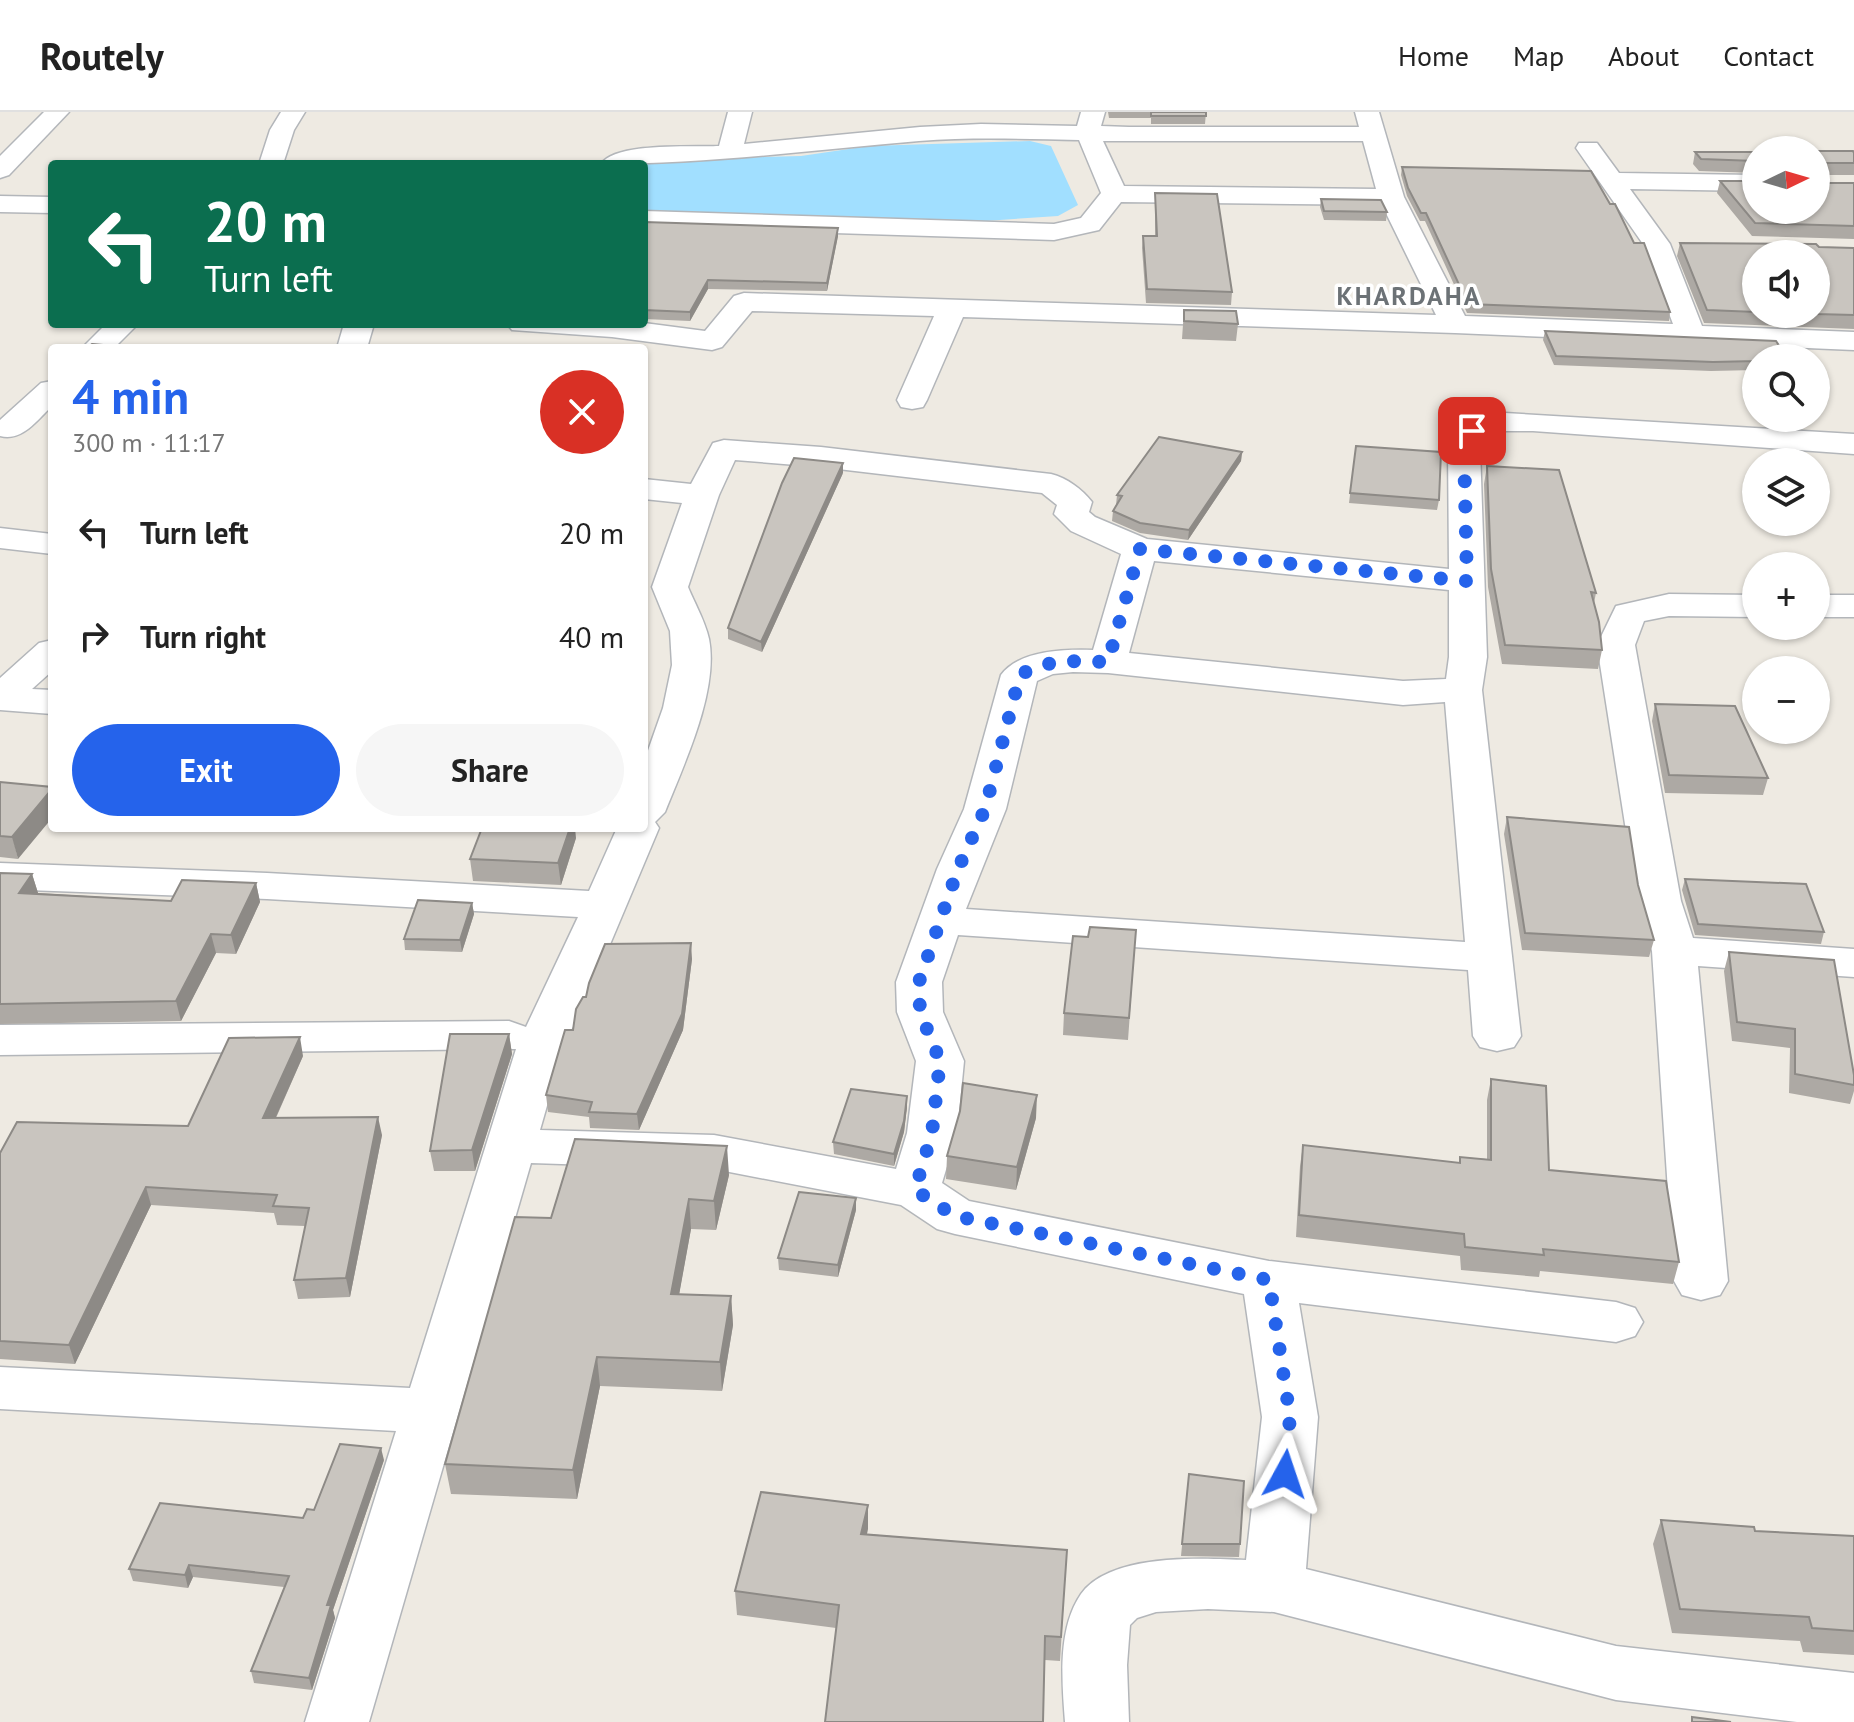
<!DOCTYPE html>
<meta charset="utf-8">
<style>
body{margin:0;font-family:"PT Sans",sans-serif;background:#f6f6f6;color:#222;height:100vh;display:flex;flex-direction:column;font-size:30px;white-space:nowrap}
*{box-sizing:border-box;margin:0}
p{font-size:26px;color:#767676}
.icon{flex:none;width:44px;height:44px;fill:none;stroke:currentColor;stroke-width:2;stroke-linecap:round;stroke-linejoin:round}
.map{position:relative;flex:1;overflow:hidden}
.panel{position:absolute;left:48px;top:232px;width:600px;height:488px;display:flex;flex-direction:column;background:#fff;border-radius:8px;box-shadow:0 2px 6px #0004}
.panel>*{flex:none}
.top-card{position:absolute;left:48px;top:48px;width:600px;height:168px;border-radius:8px;box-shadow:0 2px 6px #0004;background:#0b6e4f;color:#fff;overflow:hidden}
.needle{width:52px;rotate:85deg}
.fabs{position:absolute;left:1742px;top:24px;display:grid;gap:16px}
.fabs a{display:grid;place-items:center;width:88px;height:88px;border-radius:50%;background:#fff;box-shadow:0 2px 6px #0004;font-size:40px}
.pin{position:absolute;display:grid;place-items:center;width:68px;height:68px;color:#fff;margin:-34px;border-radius:16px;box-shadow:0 4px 12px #0006}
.me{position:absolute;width:88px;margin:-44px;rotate:5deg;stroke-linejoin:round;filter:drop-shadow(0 0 6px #0008)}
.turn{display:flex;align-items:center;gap:28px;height:168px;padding:0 24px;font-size:36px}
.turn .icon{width:104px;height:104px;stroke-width:2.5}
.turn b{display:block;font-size:56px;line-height:68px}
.round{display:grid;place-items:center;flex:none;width:84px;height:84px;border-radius:42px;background:#f6f6f6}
.overview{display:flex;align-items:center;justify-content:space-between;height:136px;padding:0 24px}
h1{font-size:48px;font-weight:800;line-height:60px;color:#2563eb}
.action{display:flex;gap:16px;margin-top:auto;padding:16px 24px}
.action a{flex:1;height:92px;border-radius:48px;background:#2563eb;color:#fff;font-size:32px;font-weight:800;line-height:92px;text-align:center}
.action a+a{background:#f6f6f6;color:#222}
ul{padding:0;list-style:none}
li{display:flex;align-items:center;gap:24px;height:104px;padding:0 24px}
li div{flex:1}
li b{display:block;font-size:30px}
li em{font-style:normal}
header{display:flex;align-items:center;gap:48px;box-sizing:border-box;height:112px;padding:0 40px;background:#fff;border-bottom:2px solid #e0e0e0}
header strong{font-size:38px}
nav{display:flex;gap:44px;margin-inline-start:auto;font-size:28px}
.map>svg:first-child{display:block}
</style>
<header>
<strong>Routely</strong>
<nav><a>Home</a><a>Map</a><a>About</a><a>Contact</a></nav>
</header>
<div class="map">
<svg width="1854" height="1610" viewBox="0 0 1854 1610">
<rect width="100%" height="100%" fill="#eeeae2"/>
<!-- water -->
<path fill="#a1dfff" d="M 1030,29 L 1051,34 L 1078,93 L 1058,104 L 926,113 L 644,102 L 644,52 L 632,52 L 638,48 L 801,44 L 869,34 Z"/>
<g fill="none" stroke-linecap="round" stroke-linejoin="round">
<!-- minor casing -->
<g stroke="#b3b6ba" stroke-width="3">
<path id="minor" d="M 281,0 L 305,0 L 294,18 L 283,52 L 259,52 L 270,18 Z
M 728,0 L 752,0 L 744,32 L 920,15 L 981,12 L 1077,14 L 1081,0 L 1105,0 L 1101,14 L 1129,15 L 1359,15 L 1355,0 L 1379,0 L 1404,85 L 1465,204 L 1673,212 L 1643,132 L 1576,36 L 1579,31 L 1597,31 L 1619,61 L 1756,63 L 1756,79 L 1630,77 L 1670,132 L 1702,214 L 1854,220 L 1854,238 L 1455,221 L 963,205 L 927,288 L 923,295 L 912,297 L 901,295 L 897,288 L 934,204 L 752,199 L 722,235 L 712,238 L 612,225 L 512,218 L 507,212 L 644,211 L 705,219 L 734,184 L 744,181 L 1436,203 L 1382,93 L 1121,90 L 1099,118 L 1054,128 L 644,115 L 644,99 L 1054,112 L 1081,106 L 1101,81 L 1079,28 C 1025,27 972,25 919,29 C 813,38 707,52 601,52 C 615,30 693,35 719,34 ZM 1103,29 L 1363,29 L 1376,77 L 1124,74 Z
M 0,84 L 52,85 L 52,101 L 0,100 Z
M 106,212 L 138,212 L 114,236 L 82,236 Z
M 344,212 L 374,212 L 367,236 L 337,236 Z
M 52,269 L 52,294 C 37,308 22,330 0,324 L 0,308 L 41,271 Z
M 1505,301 L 1854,322 L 1854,342 L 1533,319 L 1506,319 L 1485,325 L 1480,335 L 1487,545 L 1482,578 L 1521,924 L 1514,935 L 1497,939 L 1480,935 L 1473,924 L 1468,858 L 958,823 L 942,870 L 943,900 L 964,949 L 957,1021 L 942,1071 L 969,1089 L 1269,1149 L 1616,1190 L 1635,1196 L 1643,1210 L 1635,1224 L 1616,1230 L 1299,1191 L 1318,1305 L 1306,1457 L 1616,1534 L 1854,1561 L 1854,1610 L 1797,1610 L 1616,1588 L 1274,1500 L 1208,1497 L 1156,1500 L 1137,1506 L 1130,1513 L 1127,1553 L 1129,1610 L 1065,1610 C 1062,1570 1057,1517 1081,1482 C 1110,1441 1202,1446 1246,1448 L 1262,1305 L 1244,1182 L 955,1122 L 937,1117 L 901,1093 L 714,1057 L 531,1051 L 369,1610 L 305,1610 L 396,1319 L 0,1297 L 0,1255 L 410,1276 L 516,937 L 0,943 L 0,913 L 509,909 L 526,915 L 578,805 L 267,787 L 0,777 L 0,751 L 267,761 L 589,779 L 617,716 L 644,716 L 644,650 L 663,596 L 672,553 L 670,519 L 652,475 L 682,391 L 644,387 L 644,367 L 691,372 L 713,331 L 724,328 L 821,335 L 1051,362 C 1067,366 1082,377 1092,390 L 1089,400 L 1095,405 L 1147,427 L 1449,457 L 1448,335 L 1461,312 ZM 735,348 L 821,355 L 1042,381 L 1057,393 L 1054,402 L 1071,419 L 1121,442 L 1093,538 C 1065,537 1019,538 1001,563 L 964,697 L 937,757 L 896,870 L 897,900 L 916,949 L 907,1021 L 896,1057 L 714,1023 L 540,1018 L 567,924 L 579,906 L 659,716 L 655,710 L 665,700 C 684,652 719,579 709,527 C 705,509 695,492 688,475 L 719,383 ZM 1154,449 L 1449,478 L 1449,545 L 1446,567 L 1403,569 L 1129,541 ZM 1073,560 L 1108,561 L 1403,593 L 1445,590 L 1465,830 L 966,797 L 1006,697 L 1037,569 L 1053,562 Z
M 0,416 L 52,422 L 52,442 L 0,436 Z
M 1669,482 L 1756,483 L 1756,505 L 1669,504 L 1644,509 L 1635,533 L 1681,789 L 1693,826 L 1854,837 L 1854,865 L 1698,854 L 1728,1169 L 1720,1183 L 1701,1188 L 1682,1183 L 1674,1169 L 1652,839 L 1637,789 L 1597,533 L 1616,494 Z
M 1816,483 L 1854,483 L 1854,505 L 1816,505 Z
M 52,528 L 52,559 L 32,577 L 52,578 L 52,602 L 0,598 L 0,566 L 39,531 Z"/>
</g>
<!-- tertiary casing -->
<g stroke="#b3b6ba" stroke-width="3">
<path id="tertiary" d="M 44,0 L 69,0 L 9,63 L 0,66 L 0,44 Z"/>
</g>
<!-- minor -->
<use href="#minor" fill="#fff" fill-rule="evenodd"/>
<!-- tertiary -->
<use href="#tertiary" fill="#fff" fill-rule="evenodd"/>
</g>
<!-- wall -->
<path fill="#ada9a4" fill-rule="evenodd" d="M 1108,0 L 1206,0 L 1205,12 L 1151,12 L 1151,6 L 1109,6 Z
M 1816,39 L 1854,41 L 1854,63 L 1817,63 L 1817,71 L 1854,71 L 1854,127 L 1752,124 L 1717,81 L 1720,69 L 1756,98 Z
M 1695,40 L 1756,40 L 1756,61 L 1699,59 L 1693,52 Z
M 1402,55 L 1670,200 L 1669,209 L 1467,201 L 1425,109 L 1420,109 L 1407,84 L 1401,63 Z
M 1155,81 L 1232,180 L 1231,193 L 1146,191 L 1142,136 L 1143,124 L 1155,124 Z
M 1321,87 L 1387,100 L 1386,109 L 1324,108 L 1320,95 Z
M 644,110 L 838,124 L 827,179 L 708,177 L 690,209 L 644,207 Z
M 1680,131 L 1854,136 L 1854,217 L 1704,211 L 1677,144 ZM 1756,142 L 1816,202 L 1756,202 Z
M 1184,198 L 1238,212 L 1236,229 L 1182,227 Z
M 1545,219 L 1756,246 L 1756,258 L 1711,259 L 1554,253 L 1543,228 Z
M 1356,334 L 1439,388 L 1437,398 L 1349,391 Z
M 1242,340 L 1241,349 L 1188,428 L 1140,421 L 1112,409 L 1113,399 L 1116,393 L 1117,383 Z
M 1487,354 L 1596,481 L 1594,491 L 1602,538 L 1598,557 L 1502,552 L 1488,475 L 1484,372 Z
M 843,361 L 762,540 L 728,527 L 728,516 Z
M 1655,592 L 1768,666 L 1763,683 L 1665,681 L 1652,609 Z
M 0,670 L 18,747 L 0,745 Z
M 1507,705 L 1638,773 L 1654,828 L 1649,845 L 1522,838 L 1504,722 Z
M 576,726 L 561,773 L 473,769 L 470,747 Z
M 0,761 L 32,762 L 38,781 L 171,789 L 256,771 L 260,790 L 236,842 L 216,841 L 181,909 L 0,912 Z
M 1685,767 L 1824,820 L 1821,832 L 1695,823 L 1682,778 Z
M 472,791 L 474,802 L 462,840 L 405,838 L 404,827 Z
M 1136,818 L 1128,928 L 1063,923 L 1064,901 L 1088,825 Z
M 1729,840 L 1854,963 L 1854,979 L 1850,992 L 1789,981 L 1790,936 L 1732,929 L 1724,859 Z
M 692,847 L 683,918 L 639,1018 L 590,1016 L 589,1005 L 548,1000 L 546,983 L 586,885 Z
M 509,922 L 512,942 L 475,1059 L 434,1059 L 430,1039 Z
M 303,944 L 276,1006 L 382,1023 L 350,1185 L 298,1187 L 294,1168 L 305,1114 L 277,1113 L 274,1101 L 151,1093 L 75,1252 L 0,1247 L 0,1041 L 188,1014 Z
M 1491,967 L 1549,1058 L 1679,1150 L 1673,1172 L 1540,1159 L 1539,1165 L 1461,1158 L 1460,1144 L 1296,1125 L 1300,1054 L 1303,1033 L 1459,1051 L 1460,1045 L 1487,1047 L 1487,988 Z
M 907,984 L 907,995 L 904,1020 L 894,1054 L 834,1042 L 833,1030 Z
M 1036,1006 L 1016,1078 L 946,1067 L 947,1044 Z
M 729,1063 L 716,1118 L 691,1117 L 679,1182 L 731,1184 L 733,1213 L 722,1279 L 600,1274 L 577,1387 L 451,1382 L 445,1352 L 551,1106 Z
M 856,1098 L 838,1165 L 779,1158 L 778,1146 Z
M 384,1348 L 333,1498 L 335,1506 L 312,1578 L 254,1571 L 251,1559 L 284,1475 L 193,1465 L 188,1476 L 133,1469 L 129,1457 L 303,1406 Z
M 1189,1362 L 1240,1432 L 1239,1445 L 1181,1444 Z
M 868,1393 L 867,1422 L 1067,1438 L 1060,1549 L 1045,1548 L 836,1516 L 737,1503 L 735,1479 Z
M 1661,1408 L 1755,1419 L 1854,1424 L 1854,1543 L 1803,1540 L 1800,1529 L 1672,1521 L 1653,1432 Z"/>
<!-- shaded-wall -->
<path fill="#8d8a86" d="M 838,116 L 838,124 L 827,179 L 827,171 Z
M 708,168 L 708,177 L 690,209 L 690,200 Z
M 1242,340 L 1241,349 L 1188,428 L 1189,418 Z
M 843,351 L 843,361 L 762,540 L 761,530 Z
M 52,677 L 52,706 L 18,747 L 12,725 Z
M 570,716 L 575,716 L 576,726 L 561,773 L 558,751 Z
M 32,762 L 38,781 L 19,781 Z
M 256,771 L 260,790 L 236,842 L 231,823 Z
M 472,791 L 474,802 L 462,840 L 460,828 Z
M 211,822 L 216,841 L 181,909 L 176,889 Z
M 691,831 L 692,847 L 683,918 L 639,1018 L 637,1002 Z
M 509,922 L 512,942 L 475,1059 L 472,1038 Z
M 300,925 L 303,944 L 267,1025 L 263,1006 Z
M 1037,983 L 1036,1006 L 1016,1078 L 1017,1055 Z
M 907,984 L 907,995 L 904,1020 L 894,1054 L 894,1042 Z
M 378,1005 L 382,1023 L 350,1185 L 346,1166 Z
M 727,1034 L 729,1063 L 716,1118 L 714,1089 Z
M 146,1075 L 151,1093 L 75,1252 L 69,1233 Z
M 856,1086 L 856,1098 L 838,1165 L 838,1153 Z
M 689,1087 L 691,1117 L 674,1211 L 671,1182 Z
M 731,1184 L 733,1213 L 722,1279 L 720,1250 Z
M 597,1245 L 600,1274 L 577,1387 L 573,1358 Z
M 381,1336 L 384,1348 L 333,1498 L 335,1506 L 312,1578 L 309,1566 L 327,1493 Z
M 868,1393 L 868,1417 L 862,1446 L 861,1422 Z
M 189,1453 L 193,1465 L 188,1476 L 185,1463 Z"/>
<!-- building -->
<path fill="#c9c5bf" stroke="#8d8a86" stroke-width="2" d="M 1151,0 L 1206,0 L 1206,4 L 1151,4 Z
M 1816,39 L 1853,39 L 1854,41 L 1854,51 L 1817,51 L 1817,71 L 1854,71 L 1854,114 L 1755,111 L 1720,69 L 1756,69 L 1756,98 L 1816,98 Z
M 1695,40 L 1756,40 L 1756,49 L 1701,47 Z
M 1402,55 L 1591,59 L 1610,92 L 1615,92 L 1634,131 L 1644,131 L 1670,200 L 1468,192 L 1426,101 L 1421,101 L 1408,76 Z
M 1155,81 L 1217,82 L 1232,180 L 1147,177 L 1143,124 L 1157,124 Z
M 1321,87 L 1381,88 L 1387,100 L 1324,99 Z
M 644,110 L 838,116 L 827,171 L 708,168 L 690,200 L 644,198 Z
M 1680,131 L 1816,132 L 1819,135 L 1854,136 L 1854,203 L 1816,202 L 1816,142 L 1756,142 L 1756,200 L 1707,198 Z
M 1184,198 L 1236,199 L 1238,212 L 1184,209 Z
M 1545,219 L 1776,229 L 1787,246 L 1756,246 L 1756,249 L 1713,250 L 1556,244 Z
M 92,232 L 137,236 L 87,236 Z
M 1159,325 L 1242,340 L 1189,418 L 1140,411 L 1113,399 L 1122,384 L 1117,383 Z
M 1356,334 L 1441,340 L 1439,388 L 1350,381 Z
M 794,346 L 843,351 L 761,530 L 728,516 L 782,371 Z
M 1487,354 L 1559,358 L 1596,481 L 1591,480 L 1599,510 L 1602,538 L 1505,533 L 1491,457 Z
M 1655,592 L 1735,594 L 1768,666 L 1669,663 Z
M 0,670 L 52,675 L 52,677 L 12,725 L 0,724 Z
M 1507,705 L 1629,715 L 1638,773 L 1654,828 L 1525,821 Z
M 482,716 L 570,716 L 558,751 L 470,747 Z
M 0,761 L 32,762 L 19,781 L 171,789 L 182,768 L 256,771 L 231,823 L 211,822 L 176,889 L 0,892 Z
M 1685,767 L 1806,772 L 1824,820 L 1698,812 Z
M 418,788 L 472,791 L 460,828 L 404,827 Z
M 1090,815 L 1136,818 L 1129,906 L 1064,901 L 1073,824 L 1088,825 Z
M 691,831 L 682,902 L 637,1002 L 589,1000 L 592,990 L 546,983 L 565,918 L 573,918 L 576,897 L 583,885 L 586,885 L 589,871 L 605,832 Z
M 1729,840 L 1834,848 L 1854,963 L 1854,973 L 1795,962 L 1795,917 L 1737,910 Z
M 450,922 L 509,922 L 472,1038 L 430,1039 Z
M 300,925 L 263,1006 L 378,1005 L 346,1166 L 294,1168 L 309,1096 L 273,1094 L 277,1083 L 146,1075 L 69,1233 L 0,1229 L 0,1041 L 17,1010 L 188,1014 L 229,926 Z
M 1491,967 L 1546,974 L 1549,1058 L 1666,1069 L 1679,1150 L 1543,1137 L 1544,1143 L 1465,1135 L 1464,1122 L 1299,1103 L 1303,1033 L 1460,1051 L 1460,1045 L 1491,1048 Z
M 963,971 L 1037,983 L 1017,1055 L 947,1044 L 960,999 Z
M 851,977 L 907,984 L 904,1009 L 894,1042 L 833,1030 Z
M 575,1027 L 727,1034 L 714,1089 L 689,1087 L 671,1182 L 731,1184 L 720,1250 L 597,1245 L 573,1358 L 445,1352 L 515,1105 L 551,1106 Z
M 799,1080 L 856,1086 L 838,1153 L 778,1146 Z
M 340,1332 L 381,1336 L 327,1493 L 331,1493 L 309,1566 L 251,1559 L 289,1464 L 189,1453 L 185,1463 L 129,1457 L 160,1391 L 303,1406 L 307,1397 L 314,1398 Z
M 1189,1362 L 1244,1369 L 1240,1432 L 1182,1432 Z
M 761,1380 L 868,1393 L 861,1422 L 1067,1438 L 1061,1525 L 1045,1524 L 1043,1610 L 825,1610 L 839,1493 L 735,1479 Z
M 1661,1408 L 1754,1415 L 1755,1419 L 1854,1424 L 1854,1519 L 1812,1516 L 1809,1505 L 1680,1497 Z
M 1692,1605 L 1731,1610 L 1692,1610 Z"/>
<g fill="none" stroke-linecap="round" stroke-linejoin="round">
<!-- route -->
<path stroke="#2563eb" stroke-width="14" stroke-dasharray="0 25.2" d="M 1285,1362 L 1290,1305 L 1269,1168 L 955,1104 L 915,1078 L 932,1021 L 940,949 L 920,900 L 919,870 L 958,757 L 985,697 L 1020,563 C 1049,546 1076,549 1108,550 L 1140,437 L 1467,469 L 1464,335 L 1472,319"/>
</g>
<g text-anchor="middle" stroke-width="7" stroke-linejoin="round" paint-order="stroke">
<!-- far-district labels -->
<g font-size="26" font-weight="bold" letter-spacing="2" fill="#6c7276" stroke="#fff">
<text x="1409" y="193">KHARDAHA</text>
</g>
</g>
</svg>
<div class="fabs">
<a><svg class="needle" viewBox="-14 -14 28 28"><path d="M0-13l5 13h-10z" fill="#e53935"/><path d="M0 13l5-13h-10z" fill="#767676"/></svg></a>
<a><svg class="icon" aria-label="sound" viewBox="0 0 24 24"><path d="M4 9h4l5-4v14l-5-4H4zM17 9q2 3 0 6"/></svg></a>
<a><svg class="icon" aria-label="search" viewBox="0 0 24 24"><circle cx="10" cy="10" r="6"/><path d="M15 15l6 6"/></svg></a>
<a><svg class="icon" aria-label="layers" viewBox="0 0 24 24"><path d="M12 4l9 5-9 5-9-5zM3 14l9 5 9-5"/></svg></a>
<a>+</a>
<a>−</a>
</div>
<div class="pin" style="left:1472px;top:319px;background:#d93025"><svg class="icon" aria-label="arrive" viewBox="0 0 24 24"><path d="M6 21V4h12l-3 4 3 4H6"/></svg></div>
<svg class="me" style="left:1285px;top:1362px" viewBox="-20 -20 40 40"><path d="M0-17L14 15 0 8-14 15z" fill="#2563eb" stroke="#fff" stroke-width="4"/></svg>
<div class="top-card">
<div class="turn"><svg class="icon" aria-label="left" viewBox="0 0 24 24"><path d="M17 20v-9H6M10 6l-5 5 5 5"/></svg><div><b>20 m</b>Turn left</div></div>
</div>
<section class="panel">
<div class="overview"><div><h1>4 min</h1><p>300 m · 11:17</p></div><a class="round" style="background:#d93025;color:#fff"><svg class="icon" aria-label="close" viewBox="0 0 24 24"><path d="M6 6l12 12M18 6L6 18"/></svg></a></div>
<ul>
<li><svg class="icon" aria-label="left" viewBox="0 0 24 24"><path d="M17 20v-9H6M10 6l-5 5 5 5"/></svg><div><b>Turn left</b></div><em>20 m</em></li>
<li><svg class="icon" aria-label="right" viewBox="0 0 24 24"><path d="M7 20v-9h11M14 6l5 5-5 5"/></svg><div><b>Turn right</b></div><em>40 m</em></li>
</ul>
<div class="action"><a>Exit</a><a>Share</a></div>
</section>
</div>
